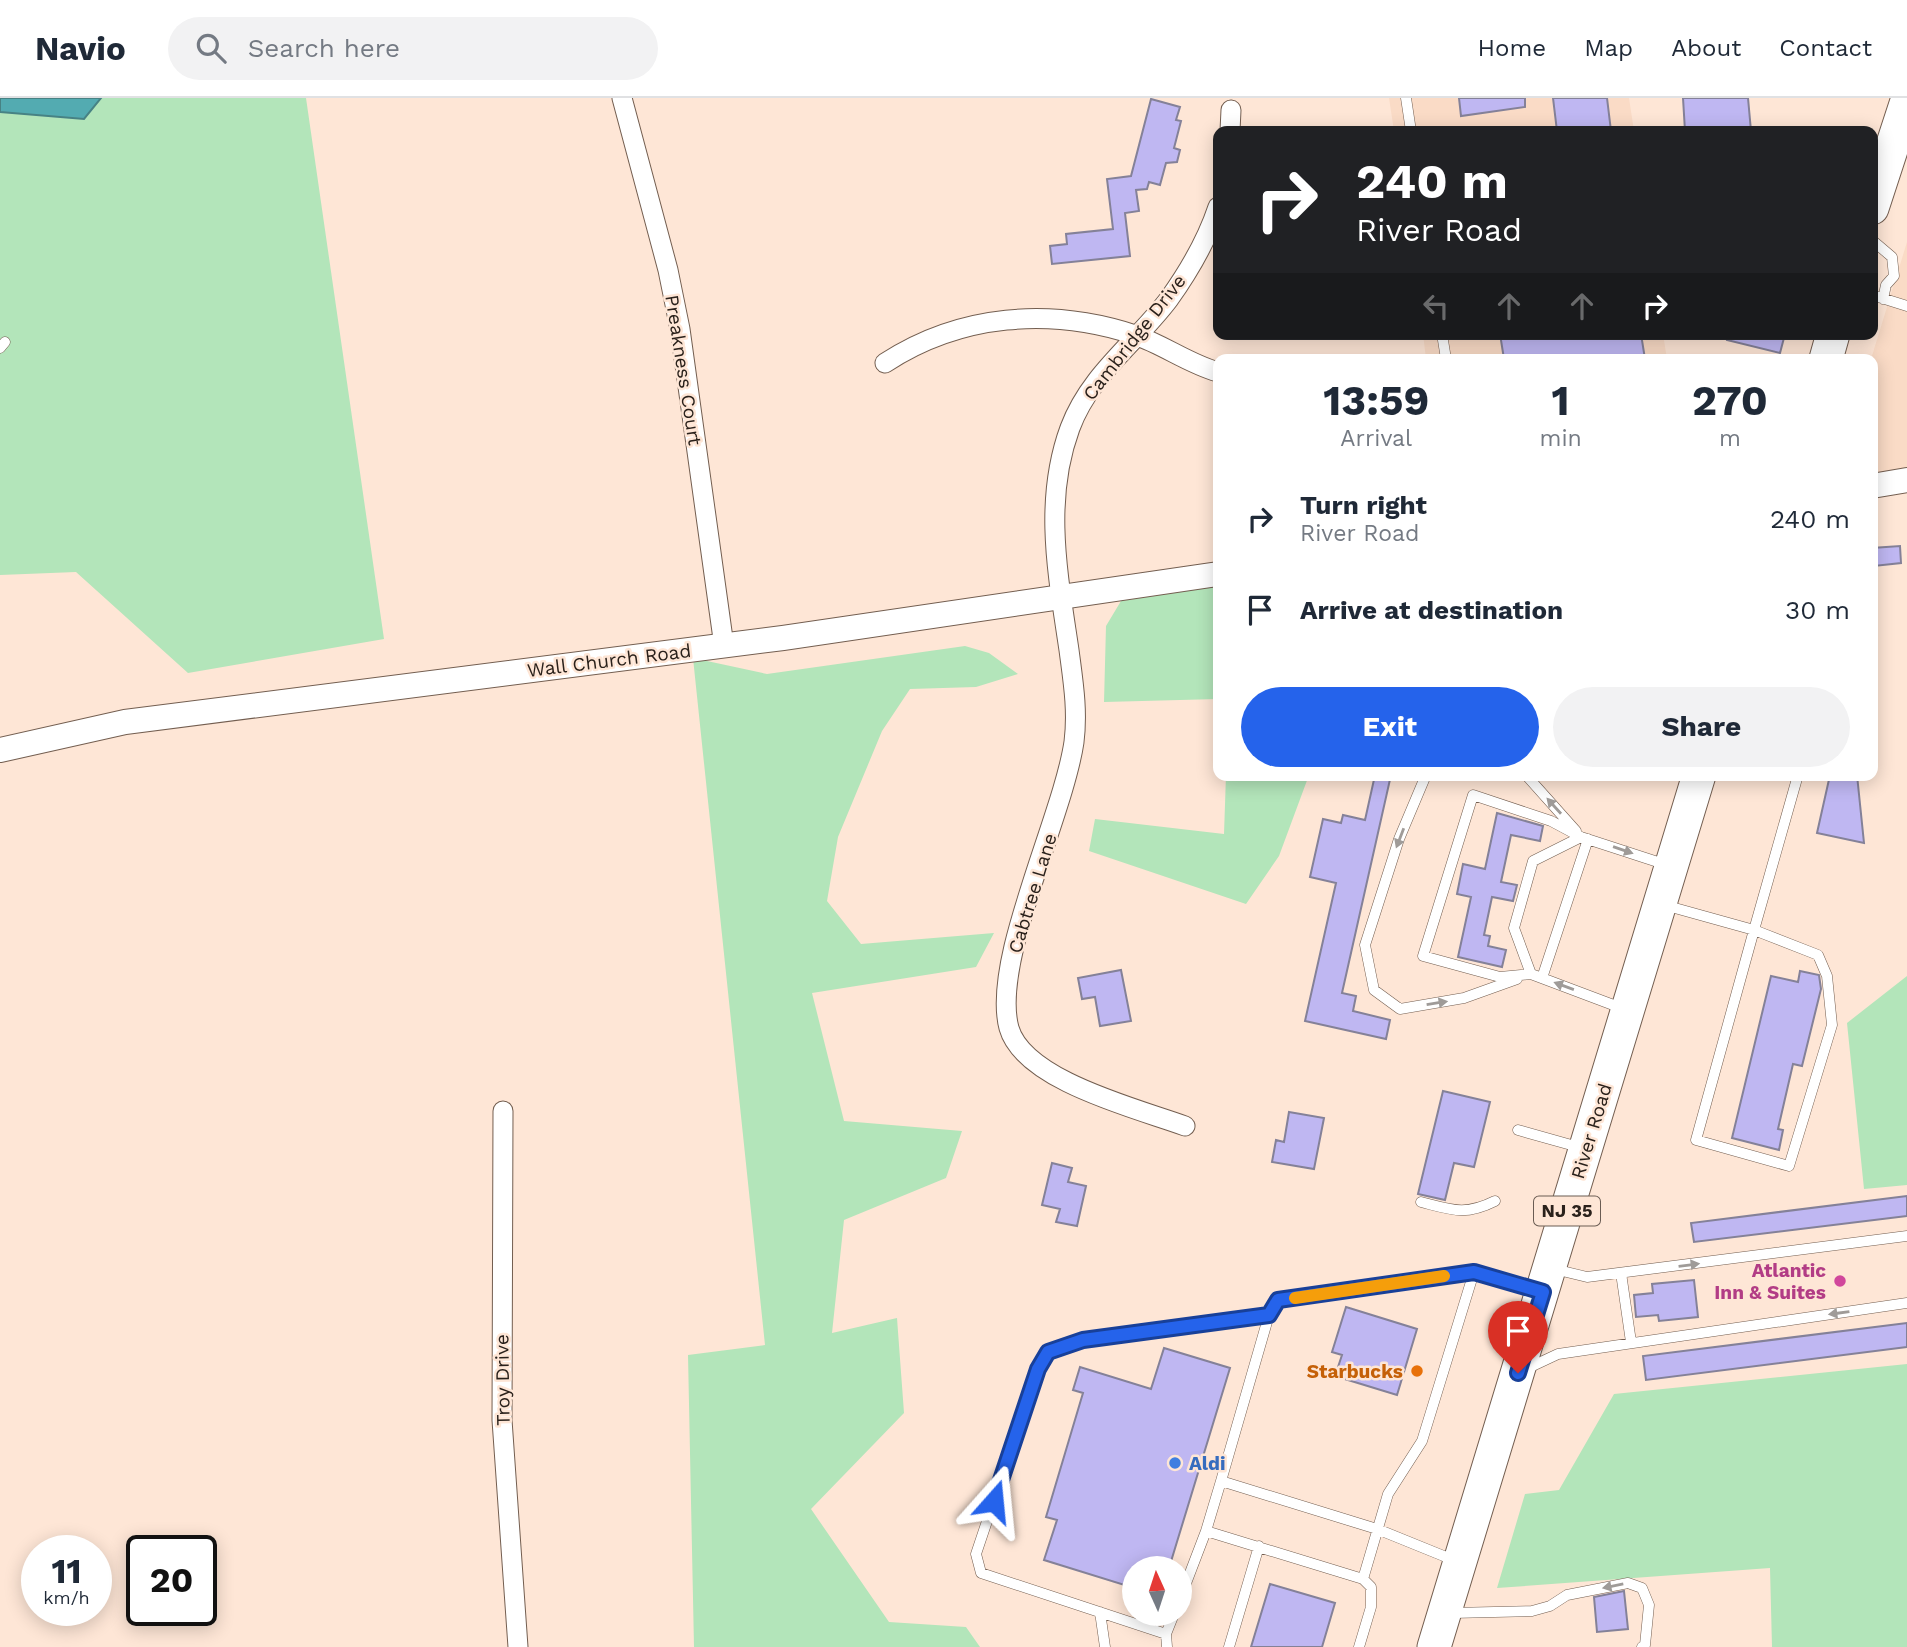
<!DOCTYPE html>
<style>
body{margin:0;font-family:"Work Sans",sans-serif;background:#f2f2f3;color:#1f2937;height:100vh;display:flex;flex-direction:column;font-size:26px;white-space:nowrap}
*{box-sizing:border-box;margin:0}
p{font-size:23px;color:#747a83}
.icon{flex:none;width:38px;height:38px;fill:none;stroke:currentColor;stroke-width:2;stroke-linecap:round;stroke-linejoin:round}
.map{position:relative;flex:1;overflow:hidden}
.sheet{position:absolute;left:1213px;top:256px;width:665px;height:427px;display:flex;flex-direction:column;background:#fff;border-radius:14px;box-shadow:0 4px 18px #0003}
.sheet>*{flex:none}
.top-card{position:absolute;left:1213px;top:28px;width:665px;height:214px;border-radius:14px;box-shadow:0 4px 18px #0003;background:#202124;color:#fff;overflow:hidden}
.needle{width:46px;rotate:357deg}
.fabs{position:absolute;left:1122px;top:1458px;display:grid;gap:14px}
.fabs a{display:grid;place-items:center;width:70px;height:70px;border-radius:50%;background:#fff;box-shadow:0 4px 18px #0003;font-size:35px}
.speed{position:absolute;left:21px;top:1437px;display:flex;gap:14px;font-size:35px;font-weight:700;text-align:center}
.speed>*{display:grid;place-content:center;width:91px;height:91px;border-radius:50%;background:#fff;box-shadow:0 4px 18px #0003;line-height:1}
.speed small{font-size:18px;font-weight:400}
.speed .limit{border:4px solid #111;border-radius:10px;background:#fff;color:#111}
.pin{position:absolute;display:grid;place-items:center;width:60px;height:60px;color:#fff;margin:-72px -30px;border-radius:50% 50% 50% 0;rotate:-45deg;box-shadow:0 0 7px #0007}
.pin .icon{rotate:45deg}
.me{position:absolute;width:77px;margin:-38px;rotate:18deg;stroke-linejoin:round;filter:drop-shadow(0 0 5px #0008)}
.turn{display:flex;align-items:center;gap:24px;height:147px;padding:0 28px;font-size:32px}
.turn .icon{width:91px;height:91px;stroke-width:2.5}
.turn b{display:block;font-size:49px;line-height:60px}
.lanes{display:flex;align-items:center;height:66px;padding:0 28px;background:#0003;justify-content:center;gap:35px;direction:ltr}
.lanes .off{opacity:.35}
.eta{display:flex;justify-content:space-evenly;align-items:center;height:119px;text-align:center}
.eta b{font-size:42px;font-weight:700;line-height:49px}
.cta{display:flex;gap:14px;margin-top:auto;padding:14px 28px}
.cta a{flex:1;height:80px;border-radius:42px;background:#2563eb;color:#fff;font-size:28px;font-weight:700;line-height:80px;text-align:center}
.cta a+a{background:#f2f2f3;color:#1f2937}
ul{padding:0;list-style:none}
li{display:flex;align-items:center;gap:21px;height:91px;padding:0 28px}
li div{flex:1}
li b{display:block;font-size:26px}
li em{font-style:normal}
header{display:flex;align-items:center;gap:42px;box-sizing:border-box;height:98px;padding:0 35px;background:#fff;border-bottom:2px solid #e0e1e3}
header strong{font-size:33px}
nav{display:flex;gap:38px;margin-inline-start:auto;font-size:24px}
.search{width:490px;height:63px;background:#f2f2f3;display:flex;align-items:center;gap:18px;box-sizing:border-box;padding:0 24px;border-radius:38px;color:#747a83;font-size:26px}
.map>svg:first-child{display:block}
</style>
<header>
<strong>Navio</strong>
<div class="search"><svg class="icon" aria-label="search" viewBox="0 0 24 24"><circle cx="10" cy="10" r="6"/><path d="M15 15l6 6"/></svg>Search here</div>
<nav><a>Home</a><a>Map</a><a>About</a><a>Contact</a></nav>
</header>
<div class="map">
<svg width="1907" height="1549" viewBox="0 0 1907 1549">
<rect width="100%" height="100%" fill="#fee6d6"/>
<!-- built -->
<path fill="#fadbc6" d="M 1389,0 L 1629,0 L 1634,33 L 1394,33 Z
M 1907,144 L 1907,392 L 1873,396 L 1871,261 Z
M 1423,236 L 1663,236 L 1667,261 L 1426,261 Z"/>
<!-- green -->
<path fill="#b3e5ba" d="M 101,0 L 306,0 L 384,541 L 188,575 L 76,474 L 0,477 L 0,14 L 84,21 Z
M 1218,488 L 1218,601 L 1104,604 L 1106,528 L 1121,503 Z
M 965,548 L 989,555 L 1018,576 L 976,589 L 910,591 L 882,633 L 838,739 L 827,803 L 861,846 L 994,835 L 976,869 L 812,895 L 844,1023 L 962,1033 L 946,1080 L 844,1122 L 832,1235 L 897,1220 L 904,1315 L 811,1411 L 889,1524 L 966,1529 L 980,1549 L 694,1549 L 688,1257 L 765,1247 L 693,560 L 767,576 Z
M 1226,677 L 1309,677 L 1279,758 L 1246,806 L 1089,753 L 1095,721 L 1224,736 Z
M 1907,878 L 1907,1087 L 1864,1091 L 1847,925 Z
M 1907,1266 L 1907,1549 L 1772,1549 L 1770,1470 L 1497,1490 L 1525,1396 L 1559,1392 L 1614,1296 Z"/>
<!-- water -->
<path fill="#53abb1" stroke="#478284" stroke-width="2" d="M 0,0 L 101,0 L 84,21 L 0,14 Z"/>
<!-- building -->
<path fill="#bfb7f2" stroke="#848198" stroke-width="2" d="M 1459,0 L 1525,0 L 1525,9 L 1461,18 Z
M 1553,0 L 1607,0 L 1611,33 L 1557,33 Z
M 1683,0 L 1748,0 L 1751,33 L 1685,33 Z
M 1151,1 L 1180,9 L 1176,22 L 1181,23 L 1174,50 L 1180,52 L 1177,64 L 1166,65 L 1160,87 L 1149,84 L 1147,91 L 1136,92 L 1139,113 L 1125,115 L 1130,158 L 1052,166 L 1050,148 L 1067,146 L 1066,136 L 1113,131 L 1107,81 L 1131,78 Z
M 1500,236 L 1641,236 L 1645,261 L 1504,261 Z
M 1728,236 L 1785,236 L 1780,255 L 1727,242 Z
M 1900,448 L 1901,465 L 1874,468 L 1872,450 Z
M 1375,677 L 1391,677 L 1342,895 L 1356,898 L 1353,913 L 1390,922 L 1386,941 L 1305,923 L 1336,785 L 1310,779 L 1323,721 L 1341,725 L 1343,717 L 1365,722 Z
M 1830,677 L 1857,677 L 1864,745 L 1817,735 Z
M 1497,715 L 1543,728 L 1540,743 L 1511,737 L 1501,784 L 1517,787 L 1513,803 L 1492,799 L 1484,837 L 1490,838 L 1488,848 L 1506,852 L 1502,869 L 1458,859 L 1471,799 L 1457,796 L 1463,766 L 1485,771 Z
M 1121,872 L 1131,923 L 1100,928 L 1095,899 L 1082,901 L 1078,880 Z
M 1800,873 L 1819,877 L 1821,891 L 1802,968 L 1793,966 L 1778,1031 L 1783,1032 L 1779,1052 L 1732,1040 L 1771,878 L 1798,884 Z
M 1443,993 L 1490,1004 L 1474,1069 L 1454,1065 L 1445,1102 L 1418,1096 Z
M 1289,1014 L 1324,1020 L 1314,1071 L 1272,1064 L 1276,1042 L 1284,1044 Z
M 1052,1065 L 1072,1070 L 1068,1084 L 1086,1088 L 1077,1128 L 1056,1124 L 1060,1111 L 1042,1107 Z
M 1907,1098 L 1907,1118 L 1694,1144 L 1691,1125 Z
M 1694,1182 L 1698,1219 L 1659,1223 L 1658,1217 L 1636,1219 L 1634,1197 L 1653,1195 L 1652,1186 Z
M 1346,1209 L 1417,1231 L 1397,1297 L 1335,1278 L 1342,1257 L 1332,1254 Z
M 1907,1225 L 1907,1249 L 1646,1282 L 1643,1258 Z
M 1164,1250 L 1230,1270 L 1169,1470 L 1134,1470 L 1134,1490 L 1044,1462 L 1057,1422 L 1046,1419 L 1083,1295 L 1073,1292 L 1080,1269 L 1151,1291 Z
M 1270,1486 L 1335,1505 L 1322,1549 L 1251,1549 Z
M 1624,1493 L 1628,1531 L 1597,1534 L 1594,1499 Z"/>
<g fill="none" stroke-linecap="round" stroke-linejoin="round">
<!-- service casing -->
<g stroke="#735e50" stroke-width="11">
<path id="service" d="M 1406,0 L 1411,33
M 1872,142 L 1892,159 L 1894,178 L 1886,187 L 1883,201
M 1872,197 L 1907,208
M 1442,236 L 1446,261
M 0,250 L 5,244
M 1426,677 L 1399,741 L 1365,847 L 1374,892 L 1400,911 L 1464,900 L 1517,881
M 1526,677 L 1576,733
M 1664,807 L 1754,832 L 1696,1042 L 1789,1068 L 1832,927 L 1827,878 L 1818,857 L 1754,832 L 1798,677
M 1531,876 L 1500,879 L 1423,858 L 1473,697 L 1551,723 L 1581,739
M 1542,880 L 1588,741
M 1624,911 L 1531,876 L 1514,830 L 1533,763 L 1581,739 L 1667,767
M 1518,1032 L 1582,1050
M 1421,1104 C 1452,1112 1465,1118 1495,1103
M 1554,1171 L 1587,1179 L 1907,1138
M 1621,1175 L 1631,1244
M 1526,1271 L 1558,1256 L 1907,1205
M 1206,1433 L 1221,1383
M 1456,1463 L 1377,1431 L 1221,1383 L 1269,1217 L 1278,1202 L 1474,1174 L 1537,1192
M 1180,1501 L 1206,1433 L 1363,1481
M 1100,1514 L 1105,1549
M 1452,1515 L 1532,1513 L 1550,1508 L 1567,1497 L 1628,1485 L 1642,1490 L 1649,1507 L 1645,1547 L 1642,1549
M 1166,1536 L 1174,1516
M 1167,1549 L 1166,1536 L 981,1475 L 976,1456 L 1038,1271 L 1047,1254 L 1083,1242 L 1269,1217
M 1229,1549 L 1259,1448
M 1359,1549 L 1371,1509 L 1371,1489 L 1363,1481 L 1388,1396 L 1422,1343 L 1474,1174"/>
</g>
<!-- minor casing -->
<g stroke="#735e50" stroke-width="21">
<path id="minor" d="M 622,0 L 668,172 L 680,231 L 724,548
M 1230,33 L 1231,12
M 885,265 C 960,216 1050,209 1135,237 C 1164,247 1189,266 1218,274
M 503,1013 L 502,1322 L 518,1549
M 1185,1028 C 1139,1011 1024,983 1009,930 C 991,863 1063,719 1074,644 C 1078,612 1073,583 1069,552 C 1058,477 1043,403 1070,330 C 1090,276 1136,245 1169,201 C 1189,173 1207,142 1218,109"/>
</g>
<!-- tertiary casing -->
<g stroke="#735e50" stroke-width="26">
<path id="tertiary" d="M 1872,388 L 1907,382
M 0,652 L 125,624 L 783,540 L 1218,476"/>
</g>
<!-- trunk casing -->
<g stroke="#735e50" stroke-width="35">
<path id="trunk" d="M 1872,110 L 1907,3
M 1826,261 L 1833,236
M 1434,1549 L 1699,677"/>
</g>
<!-- service -->
<use href="#service" stroke="#fff" stroke-width="10"/>
<!-- minor -->
<use href="#minor" stroke="#fff" stroke-width="19"/>
<!-- tertiary -->
<use href="#tertiary" stroke="#fff" stroke-width="24"/>
<!-- trunk -->
<use href="#trunk" stroke="#fff" stroke-width="33"/>
</g>
<!-- one-way arrows -->
<defs><path id="oneway-solid" d="M-6-.8H1V-3.2L6.5 0L1 3.2V.8H-6Z" transform="scale(1.75)"/></defs>
<g fill="#9f9b98">
<use href="#oneway-solid" transform="translate(1554 708) rotate(-132)"/>
<use href="#oneway-solid" transform="translate(1400 740) rotate(111)"/>
<use href="#oneway-solid" transform="translate(1623 752) rotate(19)"/>
<use href="#oneway-solid" transform="translate(1564 888) rotate(-160)"/>
<use href="#oneway-solid" transform="translate(1437 905) rotate(-9)"/>
<use href="#oneway-solid" transform="translate(1689 1167) rotate(-7)"/>
<use href="#oneway-solid" transform="translate(1839 1215) rotate(172)"/>
<use href="#oneway-solid" transform="translate(1613 1488) rotate(169)"/>
</g>
<g fill="none" stroke-linecap="round" stroke-linejoin="round">
<!-- route casing -->
<g stroke="#184099" stroke-width="18">
<path id="route" d="M 994,1403 L 1038,1271 L 1048,1254 L 1083,1242 L 1269,1217 L 1278,1202 L 1474,1174 L 1543,1194 L 1518,1275"/>
</g>
<!-- route -->
<use href="#route" stroke="#2563eb" stroke-width="12"/>
<!-- slow -->
<path stroke="#f59e0b" stroke-width="12" d="M 1295,1200 L 1444,1178"/>
</g>
<!-- markers -->
<circle fill="#d1479c" stroke="#fee6d6" stroke-width="2.5" cx="1840" cy="1183" r="7"/>
<circle fill="#e8710a" stroke="#fee6d6" stroke-width="2.5" cx="1417" cy="1273" r="7"/>
<circle fill="#3f7fe0" stroke="#fee6d6" stroke-width="2.5" cx="1175" cy="1365" r="7"/>
<g text-anchor="middle" stroke-width="5" stroke-linejoin="round" paint-order="stroke">
<!-- shield labels -->
<rect fill="#fee6d6" stroke="#6a5c53" stroke-width="2" x="1534" y="1098.5" width="66" height="29" rx="5"/>
<g font-size="18" font-weight="bold" fill="#2a211b">
<text x="1567" y="1119">NJ 35</text>
</g>
<!-- street labels -->
<g font-size="19" fill="#2a211b" stroke="#fee6d6">
<text transform="translate(1134 239) rotate(-52)" y="7">Cambridge Drive</text>
<text transform="translate(684 272) rotate(81)" y="7">Preakness Court</text>
<text transform="translate(609 562) rotate(-7)" y="7">Wall Church Road</text>
<text transform="translate(1032 795) rotate(-73)" y="7">Cabtree Lane</text>
<text transform="translate(1591 1033) rotate(-73)" y="7">River Road</text>
<text transform="translate(502 1282) rotate(-91)" y="7">Troy Drive</text>
</g>
<!-- hotel labels -->
<g font-size="19" font-weight="bold" fill="#b23c85" stroke="#fee6d6" text-anchor="end">
<text x="1826" y="1179">Atlantic<tspan x="1826" dy="22">Inn &amp; Suites</tspan></text>
</g>
<!-- food labels -->
<g font-size="19" font-weight="bold" fill="#c56008" stroke="#fee6d6" text-anchor="end">
<text x="1403" y="1280">Starbucks</text>
</g>
<!-- shop labels -->
<g font-size="19" font-weight="bold" fill="#366cbe" stroke="#fee6d6" text-anchor="start">
<text x="1189" y="1372">Aldi</text>
</g>
</g>
</svg>
<div class="fabs">
<a><svg class="needle" viewBox="-14 -14 28 28"><path d="M0-13l5 13h-10z" fill="#e53935"/><path d="M0 13l5-13h-10z" fill="#747a83"/></svg></a>
</div>
<div class="speed"><div>11<small>km/h</small></div><div class="limit">20</div></div>
<div class="pin" style="left:1518px;top:1275px;background:#d93025"><svg class="icon" aria-label="arrive" viewBox="0 0 24 24"><path d="M6 21V4h12l-3 4 3 4H6"/></svg></div>
<svg class="me" style="left:994px;top:1403px" viewBox="-20 -20 40 40"><path d="M0-17L14 15 0 8-14 15z" fill="#2563eb" stroke="#fff" stroke-width="4"/></svg>
<div class="top-card">
<div class="turn"><svg class="icon" aria-label="right" viewBox="0 0 24 24"><path d="M7 20v-9h11M14 6l5 5-5 5"/></svg><div><b>240 m</b>River Road</div></div>
<div class="lanes"><svg class="icon off" aria-label="left" viewBox="0 0 24 24"><path d="M17 20v-9H6M10 6l-5 5 5 5"/></svg><svg class="icon off" aria-label="ahead" viewBox="0 0 24 24"><path d="M12 20V5M6 11l6-6 6 6"/></svg><svg class="icon off" aria-label="ahead" viewBox="0 0 24 24"><path d="M12 20V5M6 11l6-6 6 6"/></svg><svg class="icon" aria-label="right" viewBox="0 0 24 24"><path d="M7 20v-9h11M14 6l5 5-5 5"/></svg></div>
</div>
<section class="sheet">
<div class="eta">
<div><b>13:59</b><p>Arrival</p></div>
<div><b>1</b><p>min</p></div>
<div><b>270</b><p>m</p></div>
</div>
<ul>
<li><svg class="icon" aria-label="right" viewBox="0 0 24 24"><path d="M7 20v-9h11M14 6l5 5-5 5"/></svg><div><b>Turn right</b><p>River Road</p></div><em>240 m</em></li>
<li><svg class="icon" aria-label="arrive" viewBox="0 0 24 24"><path d="M6 21V4h12l-3 4 3 4H6"/></svg><div><b>Arrive at destination</b></div><em>30 m</em></li>
</ul>
<div class="cta"><a>Exit</a><a>Share</a></div>
</section>
</div>
